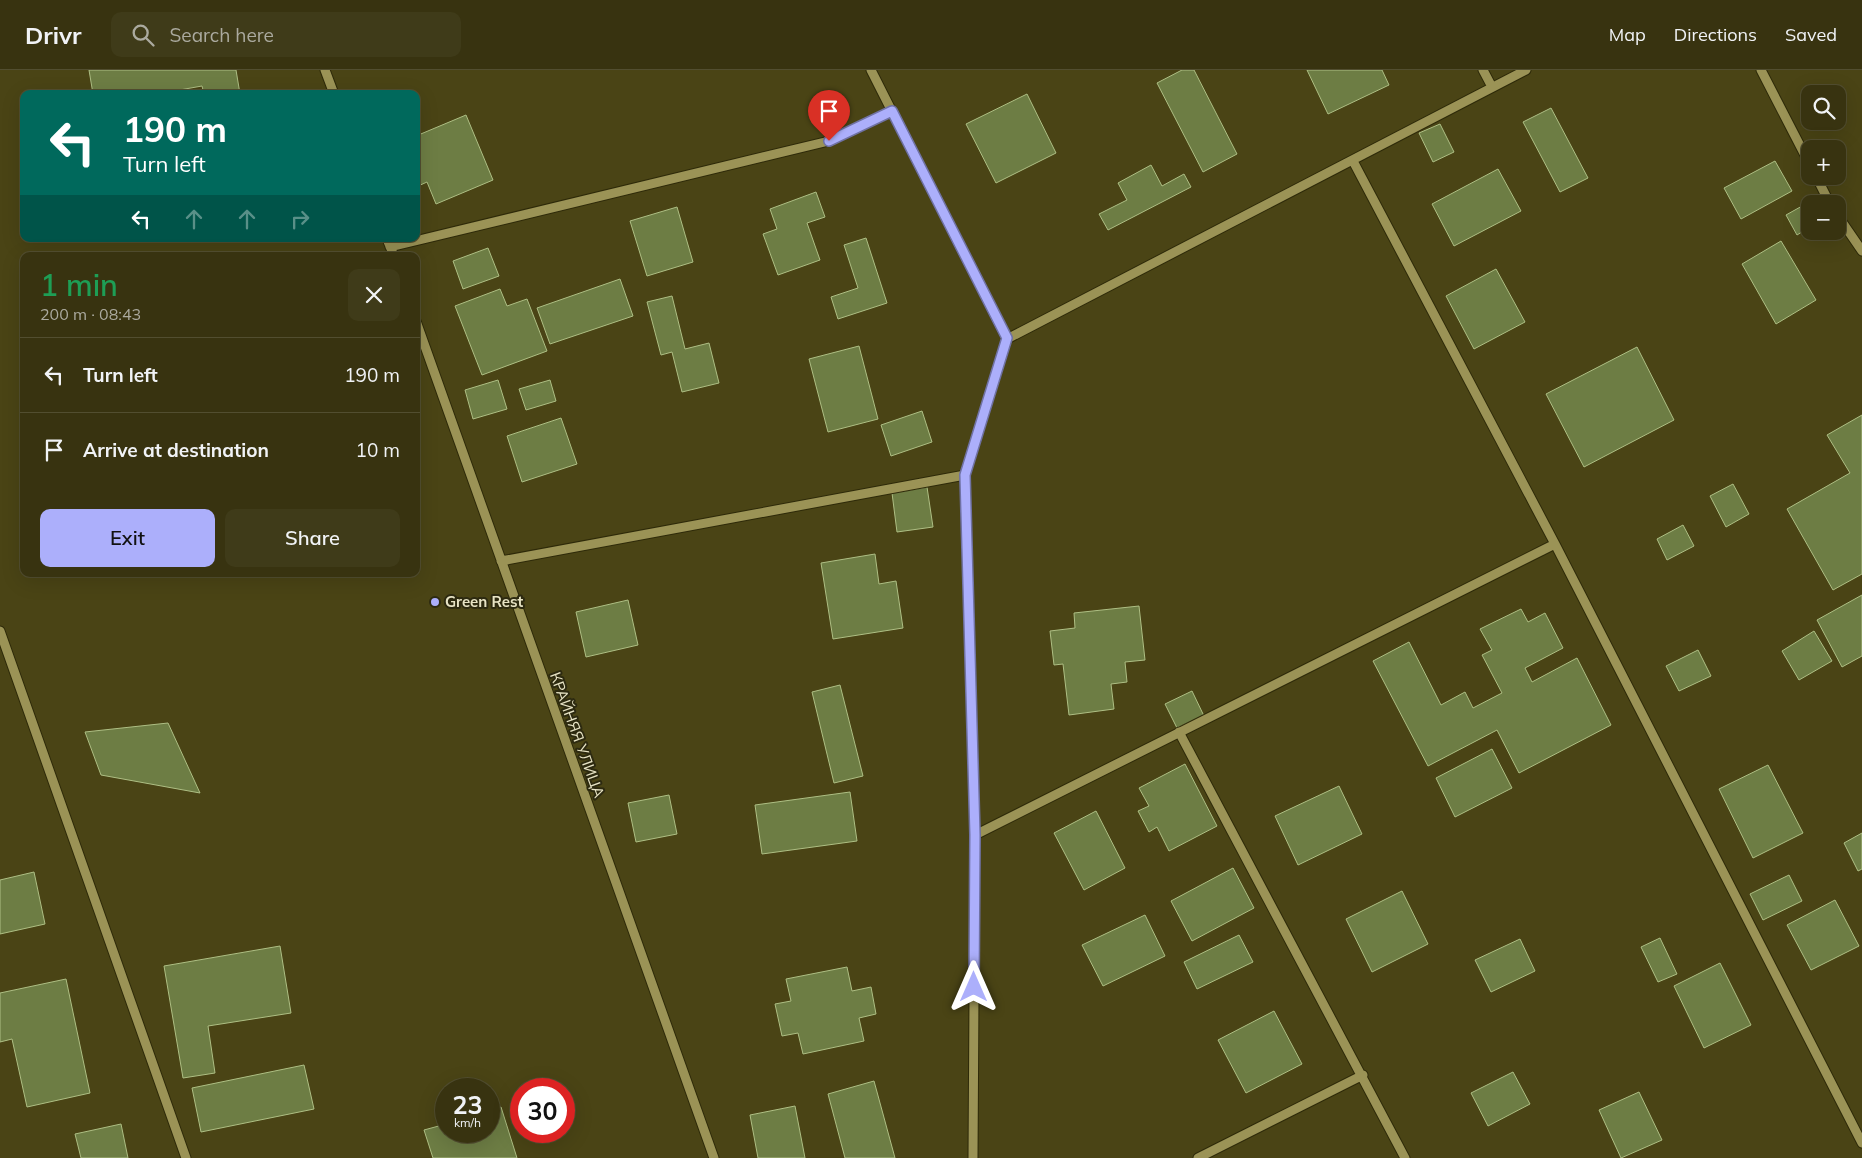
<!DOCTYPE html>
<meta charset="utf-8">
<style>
body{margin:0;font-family:Mulish,sans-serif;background:#3f3b19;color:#f1f3f6;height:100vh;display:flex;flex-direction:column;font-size:19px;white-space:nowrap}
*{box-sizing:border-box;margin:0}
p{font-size:16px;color:#abaa9f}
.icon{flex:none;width:28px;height:28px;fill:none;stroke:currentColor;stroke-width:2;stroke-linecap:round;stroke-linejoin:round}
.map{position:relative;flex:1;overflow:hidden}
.drawer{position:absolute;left:20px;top:182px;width:400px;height:325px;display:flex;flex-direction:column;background:#383310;border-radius:10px;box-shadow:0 5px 20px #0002,0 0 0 1px #524e30}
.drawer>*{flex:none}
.hud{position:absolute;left:20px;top:20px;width:400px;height:152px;border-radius:10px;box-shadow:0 5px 20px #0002,0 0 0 1px #524e30;background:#00695c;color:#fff;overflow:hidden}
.fabs{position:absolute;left:1801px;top:15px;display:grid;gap:10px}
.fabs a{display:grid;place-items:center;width:45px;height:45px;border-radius:10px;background:#383310;box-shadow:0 5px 20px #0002,0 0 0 1px #524e30;font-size:25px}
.speed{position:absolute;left:435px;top:1008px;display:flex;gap:10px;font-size:25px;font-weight:700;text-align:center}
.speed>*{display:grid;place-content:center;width:65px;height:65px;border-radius:50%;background:#383310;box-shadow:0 5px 20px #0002,0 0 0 1px #524e30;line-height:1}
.speed small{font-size:12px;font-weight:400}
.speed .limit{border:8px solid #d22;background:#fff;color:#111}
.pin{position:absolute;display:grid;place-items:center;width:42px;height:42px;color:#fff;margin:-51px -21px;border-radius:50% 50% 50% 0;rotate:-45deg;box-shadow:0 0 5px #0007}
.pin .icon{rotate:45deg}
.me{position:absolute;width:55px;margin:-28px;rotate:0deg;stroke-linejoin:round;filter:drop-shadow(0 0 4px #0008)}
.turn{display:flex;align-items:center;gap:18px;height:105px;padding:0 20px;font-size:22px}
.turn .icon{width:65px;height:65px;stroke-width:2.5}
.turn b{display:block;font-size:35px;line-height:42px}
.lanes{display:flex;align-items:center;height:48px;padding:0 20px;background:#0003;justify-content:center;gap:25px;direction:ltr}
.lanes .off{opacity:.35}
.round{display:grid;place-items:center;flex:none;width:52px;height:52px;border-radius:10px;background:#3f3b19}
.summary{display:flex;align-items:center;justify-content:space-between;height:85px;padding:0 20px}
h1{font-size:30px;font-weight:600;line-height:38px;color:#1e9e55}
.primary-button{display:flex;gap:10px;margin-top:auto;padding:10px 20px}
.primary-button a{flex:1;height:58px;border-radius:10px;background:#acaffb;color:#111;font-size:20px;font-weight:600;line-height:58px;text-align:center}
.primary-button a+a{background:#3f3b19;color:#f1f3f6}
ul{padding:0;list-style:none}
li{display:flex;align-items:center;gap:15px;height:75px;padding:0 20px;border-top:1px solid #524e30}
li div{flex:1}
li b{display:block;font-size:19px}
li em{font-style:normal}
header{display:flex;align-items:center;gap:30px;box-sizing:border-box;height:70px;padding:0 25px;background:#383310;border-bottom:1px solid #524e30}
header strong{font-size:24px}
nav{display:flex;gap:28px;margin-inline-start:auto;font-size:18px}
.search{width:350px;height:45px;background:#3f3b19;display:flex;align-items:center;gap:12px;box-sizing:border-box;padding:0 18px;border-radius:10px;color:#abaa9f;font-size:19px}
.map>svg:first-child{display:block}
</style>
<header>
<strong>Drivr</strong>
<div class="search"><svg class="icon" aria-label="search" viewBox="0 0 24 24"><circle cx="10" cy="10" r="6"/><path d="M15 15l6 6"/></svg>Search here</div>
<nav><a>Map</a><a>Directions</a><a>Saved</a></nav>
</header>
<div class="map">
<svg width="1862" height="1088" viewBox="0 0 1862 1088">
<rect width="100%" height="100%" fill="#4a4415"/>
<!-- building -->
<path fill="#6d7d44" stroke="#aebf84" d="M 89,0 L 236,0 L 240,24 L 204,24 L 202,16 L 157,24 L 93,24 Z
M 1182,0 L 1194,0 L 1237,84 L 1203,102 L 1157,13 Z
M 1307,0 L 1382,0 L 1389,15 L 1328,44 Z
M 1027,24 L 1056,83 L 996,113 L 966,54 Z
M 1551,38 L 1588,108 L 1560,122 L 1523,52 Z
M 466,45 L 493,110 L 436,134 L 427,112 L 416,117 L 416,66 Z
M 1440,54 L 1454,82 L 1433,92 L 1419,63 Z
M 1775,91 L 1792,121 L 1741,149 L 1724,118 Z
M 1151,95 L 1162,116 L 1184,104 L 1191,117 L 1108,160 L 1099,144 L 1127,130 L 1118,113 Z
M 1498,99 L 1521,141 L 1454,176 L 1432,134 Z
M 816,122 L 825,147 L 807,153 L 820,190 L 778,205 L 763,164 L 777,159 L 770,139 Z
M 1811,131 L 1810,157 L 1797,165 L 1786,145 Z
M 677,137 L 693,192 L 647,206 L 630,151 Z
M 866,168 L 887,233 L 838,249 L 831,227 L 858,218 L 844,175 Z
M 1781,171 L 1816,230 L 1776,254 L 1742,194 Z
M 488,178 L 499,206 L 463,219 L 453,191 Z
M 1496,199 L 1525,252 L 1474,279 L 1446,226 Z
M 620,209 L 633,246 L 550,274 L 537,238 Z
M 500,219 L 507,236 L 527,229 L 547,281 L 482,305 L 455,236 Z
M 672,226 L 685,279 L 709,273 L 719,313 L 682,322 L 672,282 L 661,285 L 647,232 Z
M 859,276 L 878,349 L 828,362 L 809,289 Z
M 1637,277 L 1674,350 L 1584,397 L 1546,324 Z
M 498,310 L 507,339 L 473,349 L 465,320 Z
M 550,310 L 556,331 L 526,340 L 519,319 Z
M 922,341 L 932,372 L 891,386 L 881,355 Z
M 1862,345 L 1862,504 L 1833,520 L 1787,439 L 1850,403 L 1827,365 Z
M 561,348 L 577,394 L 522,412 L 507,366 Z
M 1733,414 L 1749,444 L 1726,457 L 1710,426 Z
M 927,417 L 933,457 L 897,462 L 892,423 Z
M 1683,455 L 1694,476 L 1667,490 L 1657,469 Z
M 875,484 L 879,514 L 896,511 L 903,558 L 833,569 L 821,493 Z
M 1862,525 L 1862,586 L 1842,597 L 1817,550 Z
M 628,530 L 638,575 L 586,587 L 576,542 Z
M 1139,536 L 1145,590 L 1125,592 L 1127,612 L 1111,614 L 1114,639 L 1069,645 L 1063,594 L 1054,595 L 1050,561 L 1075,558 L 1074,543 Z
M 1521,539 L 1528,552 L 1545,543 L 1563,578 L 1525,598 L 1532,612 L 1577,588 L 1611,655 L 1519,703 L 1497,660 L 1428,696 L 1373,591 L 1409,572 L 1441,635 L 1465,622 L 1473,638 L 1502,623 L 1482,585 L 1492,580 L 1480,559 Z
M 1814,561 L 1832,591 L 1799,610 L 1782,581 Z
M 1698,580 L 1711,606 L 1679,621 L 1666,596 Z
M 840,615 L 863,706 L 834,713 L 812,622 Z
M 1192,621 L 1204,646 L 1177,658 L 1165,634 Z
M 168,653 L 200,723 L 101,705 L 85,662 Z
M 1492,679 L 1512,718 L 1455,747 L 1436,708 Z
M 1185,694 L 1217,756 L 1169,781 L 1157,757 L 1149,762 L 1138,741 L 1149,736 L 1139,718 Z
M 1768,695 L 1803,763 L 1753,788 L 1719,719 Z
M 1339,716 L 1362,764 L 1298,795 L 1275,746 Z
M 850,722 L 857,771 L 762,784 L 755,735 Z
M 669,725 L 677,764 L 636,772 L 628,733 Z
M 1096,741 L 1125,798 L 1084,820 L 1054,763 Z
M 1862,763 L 1862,799 L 1858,801 L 1844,773 Z
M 1233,798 L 1254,838 L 1192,871 L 1171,831 Z
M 34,802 L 45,854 L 0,864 L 0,810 Z
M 1789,805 L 1802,831 L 1763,850 L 1750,824 Z
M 1402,821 L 1428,874 L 1372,902 L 1346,849 Z
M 1835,830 L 1859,876 L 1811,900 L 1787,855 Z
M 1145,845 L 1165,886 L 1103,916 L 1082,875 Z
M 1239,865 L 1253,892 L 1197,919 L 1184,892 Z
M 1660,868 L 1677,904 L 1658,912 L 1641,877 Z
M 1520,869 L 1535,901 L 1491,922 L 1475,890 Z
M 280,876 L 291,943 L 208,956 L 215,1003 L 183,1008 L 164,896 Z
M 1720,893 L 1751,955 L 1704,978 L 1674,916 Z
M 847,897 L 852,921 L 871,917 L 876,944 L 859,948 L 864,971 L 803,984 L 798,963 L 782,966 L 775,934 L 791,931 L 786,909 Z
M 66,909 L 90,1023 L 27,1037 L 12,969 L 0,972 L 0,923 Z
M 1274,941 L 1302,994 L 1246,1023 L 1218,970 Z
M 304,995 L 314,1039 L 201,1062 L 192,1018 Z
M 1513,1002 L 1530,1034 L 1488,1056 L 1471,1023 Z
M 874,1011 L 895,1088 L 845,1088 L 828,1024 Z
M 1639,1022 L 1662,1070 L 1621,1088 L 1599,1040 Z
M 795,1036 L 805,1088 L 758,1088 L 750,1045 Z
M 501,1037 L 517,1088 L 433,1088 L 424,1060 L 446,1054 L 446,1061 L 489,1061 L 489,1041 Z
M 121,1054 L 128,1088 L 81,1088 L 75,1064 Z"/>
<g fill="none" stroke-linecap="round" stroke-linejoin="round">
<!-- minor casing -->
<g stroke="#2e2a09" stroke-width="11">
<path id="minor" d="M 325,0 L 334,24
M 871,0 L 1007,269 L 965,405 L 975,765 L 973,1088
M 1483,0 L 1492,17
M 1761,0 L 1810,95
M 1353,91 L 1555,474 L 1862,1073
M 1816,106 L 1830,134
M 1838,146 L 1862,181
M 387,169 L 394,186
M 390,177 L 829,71 L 892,41
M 416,251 L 714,1088
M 1007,269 L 1526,0
M 501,491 L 965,405
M 0,561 L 186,1088
M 1179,662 L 1405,1088
M 975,765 L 1555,474
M 1198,1088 L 1363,1005"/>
</g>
<!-- minor -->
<use href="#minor" stroke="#9b9356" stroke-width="9"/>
</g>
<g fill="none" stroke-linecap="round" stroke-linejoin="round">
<!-- route casing -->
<g stroke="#7072a3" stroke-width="12">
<path id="route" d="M 829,71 L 892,41 L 1007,268 L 965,405 L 975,765 L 974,917"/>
</g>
<!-- route -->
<use href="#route" stroke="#acaffb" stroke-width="9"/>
</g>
<!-- markers -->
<circle fill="#acaffb" stroke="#2d2a10" stroke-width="2" cx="435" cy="532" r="5"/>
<g text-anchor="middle" stroke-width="4" stroke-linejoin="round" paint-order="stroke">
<!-- poi labels -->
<g font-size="15" font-weight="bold" fill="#e8e4c5" stroke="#2d2a10" text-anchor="start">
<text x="445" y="537">Green Rest</text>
</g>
<!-- street labels -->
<g font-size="15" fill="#e8e4c5" stroke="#2d2a10">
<text transform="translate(577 665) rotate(70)" y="5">КРАЙНЯЯ УЛИЦА</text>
</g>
</g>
</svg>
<div class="fabs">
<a><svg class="icon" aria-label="search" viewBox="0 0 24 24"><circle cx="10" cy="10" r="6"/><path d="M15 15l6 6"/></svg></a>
<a>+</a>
<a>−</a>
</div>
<div class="speed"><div>23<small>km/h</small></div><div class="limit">30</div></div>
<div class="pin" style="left:829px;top:71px;background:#d93025"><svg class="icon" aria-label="arrive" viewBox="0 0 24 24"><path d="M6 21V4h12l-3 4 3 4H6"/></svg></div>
<svg class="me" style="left:974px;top:917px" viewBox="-20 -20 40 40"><path d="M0-17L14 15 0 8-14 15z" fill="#acaffb" stroke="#fff" stroke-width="4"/></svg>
<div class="hud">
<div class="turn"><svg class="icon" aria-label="left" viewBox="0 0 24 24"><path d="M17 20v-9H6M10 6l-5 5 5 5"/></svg><div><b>190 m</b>Turn left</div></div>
<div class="lanes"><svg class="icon" aria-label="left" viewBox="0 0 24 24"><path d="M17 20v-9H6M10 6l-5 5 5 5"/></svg><svg class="icon off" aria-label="ahead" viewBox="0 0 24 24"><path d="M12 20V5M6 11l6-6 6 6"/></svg><svg class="icon off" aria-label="ahead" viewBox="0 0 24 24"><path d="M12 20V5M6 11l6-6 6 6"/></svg><svg class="icon off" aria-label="right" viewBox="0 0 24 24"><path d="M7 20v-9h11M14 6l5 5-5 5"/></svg></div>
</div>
<section class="drawer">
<div class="summary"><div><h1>1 min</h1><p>200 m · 08:43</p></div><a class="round"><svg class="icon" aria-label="close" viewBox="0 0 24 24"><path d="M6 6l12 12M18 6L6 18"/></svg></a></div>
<ul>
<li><svg class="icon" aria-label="left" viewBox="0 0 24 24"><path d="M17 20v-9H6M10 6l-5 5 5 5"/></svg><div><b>Turn left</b></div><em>190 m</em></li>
<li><svg class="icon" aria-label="arrive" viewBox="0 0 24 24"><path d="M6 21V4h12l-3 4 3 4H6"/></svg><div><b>Arrive at destination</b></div><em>10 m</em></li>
</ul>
<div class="primary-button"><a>Exit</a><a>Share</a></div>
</section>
</div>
